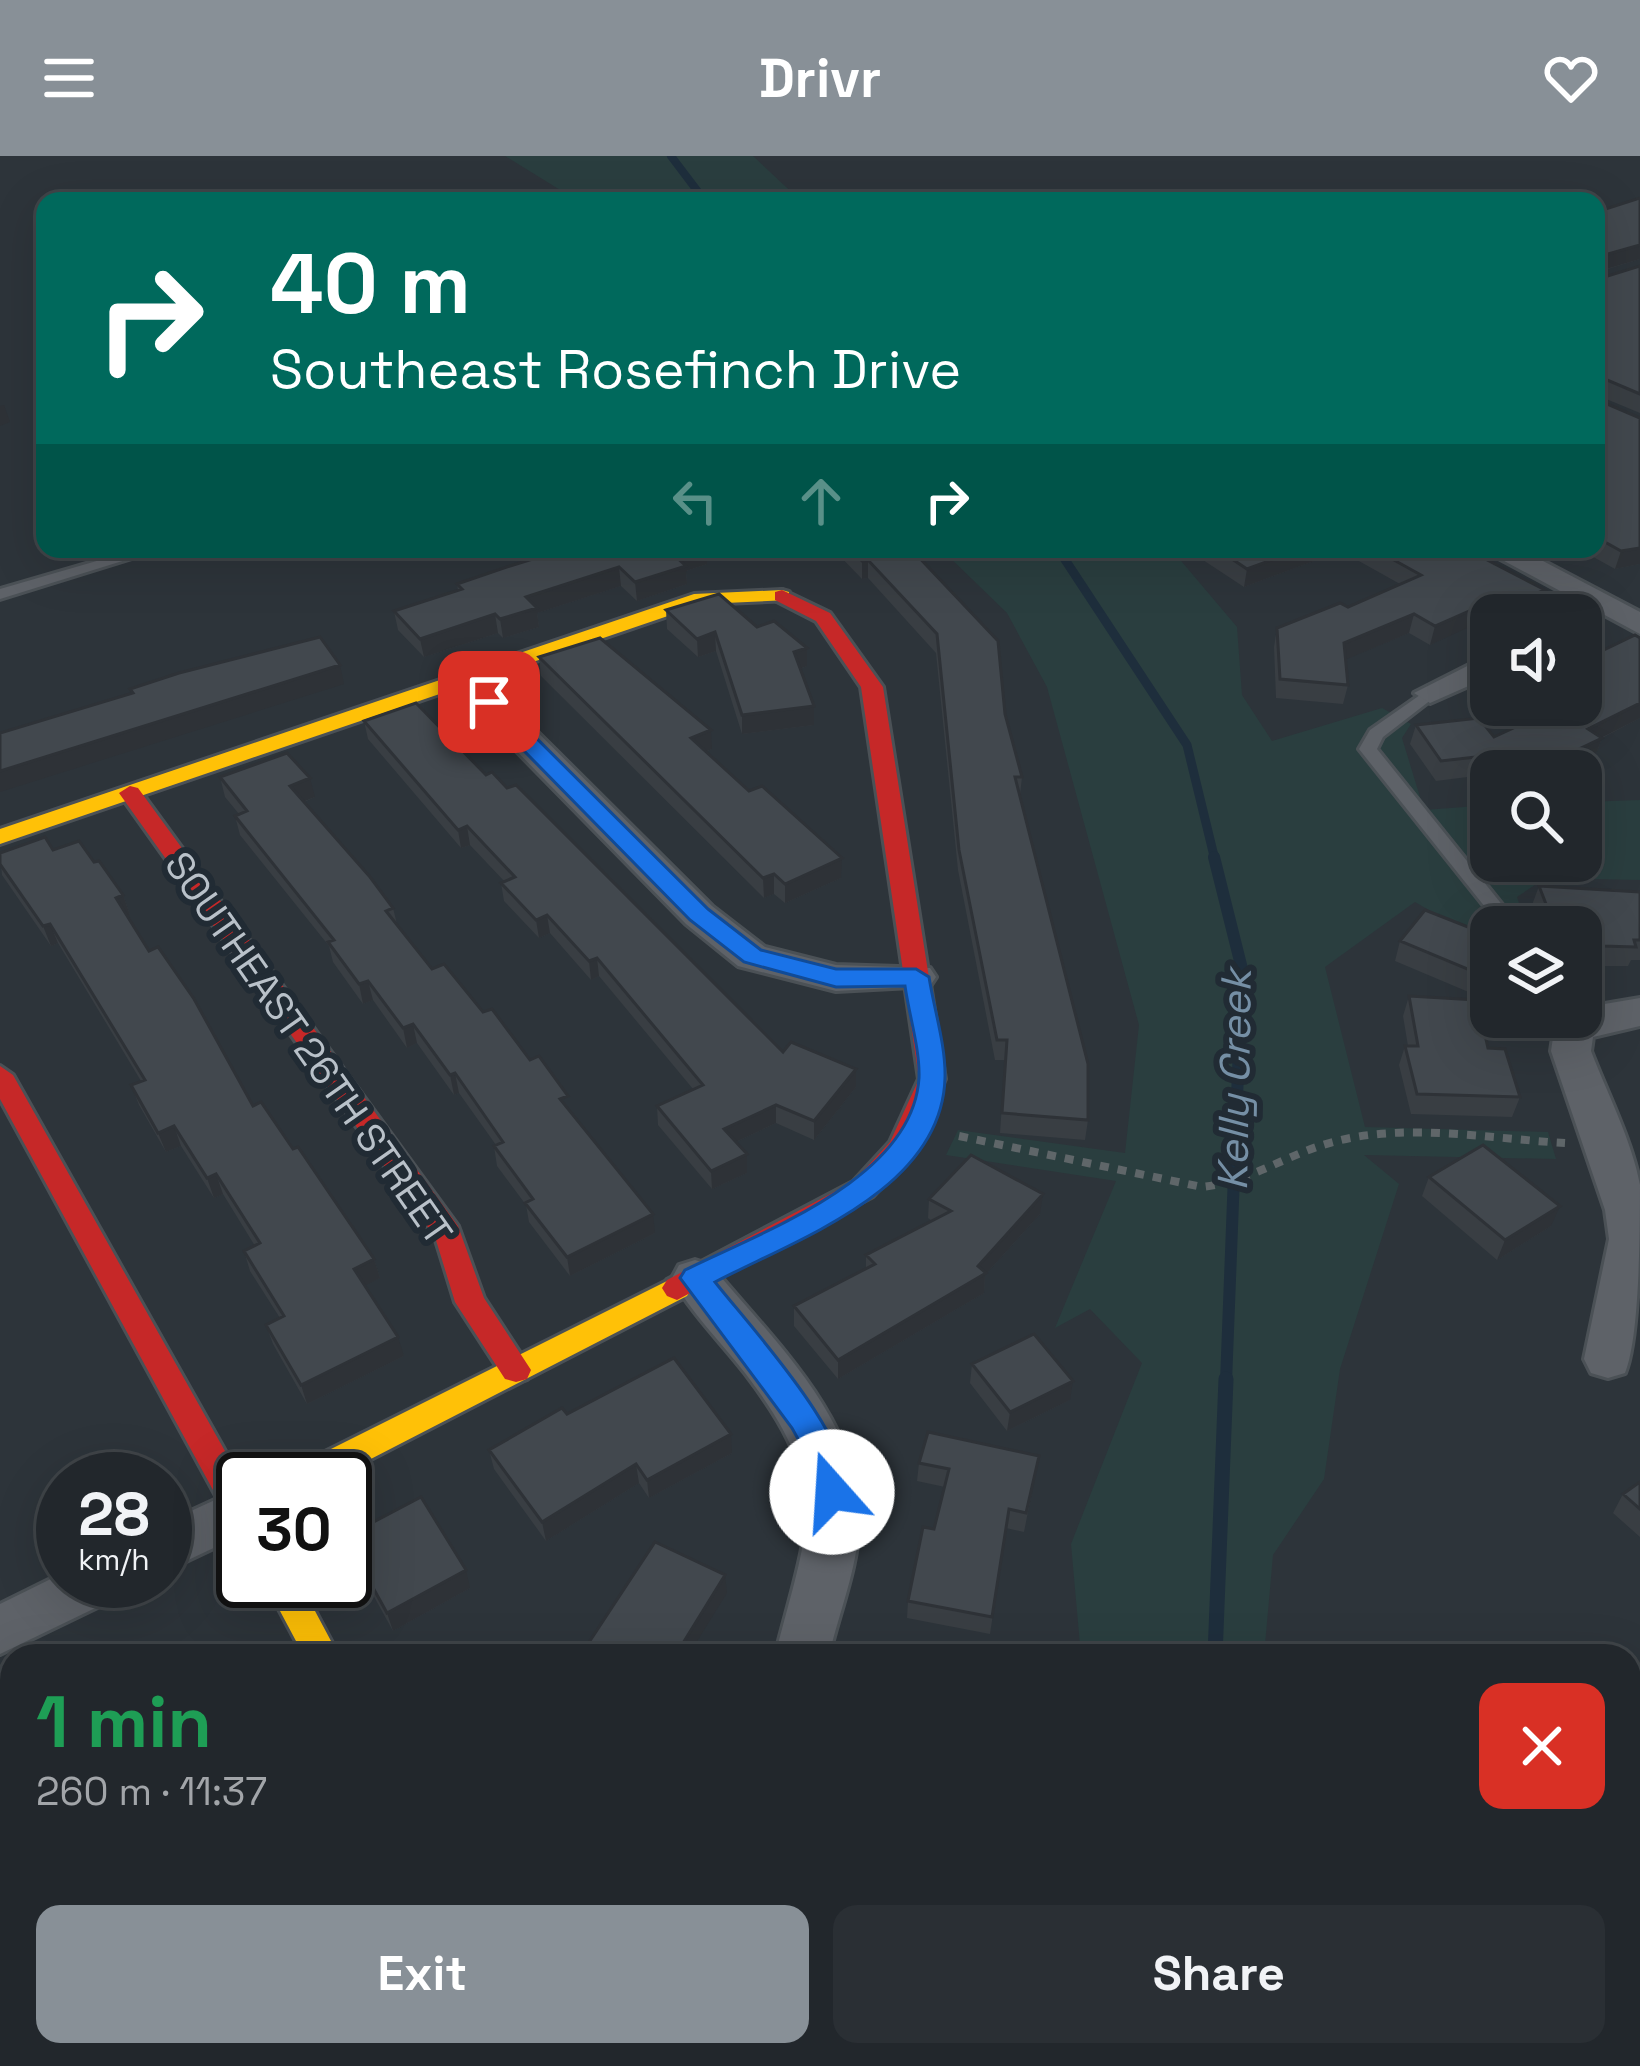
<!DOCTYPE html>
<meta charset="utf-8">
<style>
body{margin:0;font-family:"Space Grotesk",sans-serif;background:#2a2f34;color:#f1f3f6;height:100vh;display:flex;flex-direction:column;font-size:45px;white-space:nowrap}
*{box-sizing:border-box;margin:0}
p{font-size:39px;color:#a2a5a9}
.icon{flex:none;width:66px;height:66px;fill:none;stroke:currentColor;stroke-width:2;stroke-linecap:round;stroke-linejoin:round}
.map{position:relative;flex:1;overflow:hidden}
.drawer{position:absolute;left:0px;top:1488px;width:1641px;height:423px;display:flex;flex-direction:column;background:#22272c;border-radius:36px 36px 0 0;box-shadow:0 12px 48px #0002,0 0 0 3px #3f4448}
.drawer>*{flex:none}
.banner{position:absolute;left:36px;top:36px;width:1569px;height:366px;border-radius:24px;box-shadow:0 12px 48px #0002,0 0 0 3px #3f4448;background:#00695c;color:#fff;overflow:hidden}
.buttons{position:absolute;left:1470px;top:438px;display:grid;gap:24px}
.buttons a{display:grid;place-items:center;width:132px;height:132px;border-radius:24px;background:#22272c;box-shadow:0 12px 48px #0002,0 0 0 3px #3f4448;font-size:60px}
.speed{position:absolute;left:36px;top:1296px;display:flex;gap:24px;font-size:60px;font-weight:700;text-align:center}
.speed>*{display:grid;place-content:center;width:156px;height:156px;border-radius:50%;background:#22272c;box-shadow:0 12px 48px #0002,0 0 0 3px #3f4448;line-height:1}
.speed small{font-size:30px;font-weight:400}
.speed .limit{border:6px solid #111;border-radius:18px;background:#fff;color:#111}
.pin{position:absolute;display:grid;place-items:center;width:102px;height:102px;color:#fff;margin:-51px;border-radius:24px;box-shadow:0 6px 18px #0006}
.me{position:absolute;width:132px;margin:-66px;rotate:341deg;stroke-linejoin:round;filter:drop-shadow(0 0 9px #0008)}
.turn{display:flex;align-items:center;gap:42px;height:252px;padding:0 36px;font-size:54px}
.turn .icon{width:156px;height:156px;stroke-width:2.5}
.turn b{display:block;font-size:84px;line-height:102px}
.lanes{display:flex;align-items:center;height:114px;padding:0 36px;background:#0003;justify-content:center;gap:60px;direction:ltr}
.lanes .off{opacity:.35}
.round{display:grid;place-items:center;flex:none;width:126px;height:126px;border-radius:24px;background:#2a2f34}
.summary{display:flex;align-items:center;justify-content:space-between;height:204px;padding:0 36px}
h1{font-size:72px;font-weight:600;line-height:90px;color:#1e9e55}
.button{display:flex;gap:24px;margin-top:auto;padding:24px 36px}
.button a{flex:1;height:138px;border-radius:24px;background:#889097;color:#fff;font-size:48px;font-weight:600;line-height:138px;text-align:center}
.button a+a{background:#2a2f34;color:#f1f3f6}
header{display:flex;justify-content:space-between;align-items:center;height:156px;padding:0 36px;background:#889097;color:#fff;font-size:54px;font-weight:600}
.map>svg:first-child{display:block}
</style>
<header><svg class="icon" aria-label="menu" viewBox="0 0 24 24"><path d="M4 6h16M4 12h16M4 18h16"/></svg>Drivr<svg class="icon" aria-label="heart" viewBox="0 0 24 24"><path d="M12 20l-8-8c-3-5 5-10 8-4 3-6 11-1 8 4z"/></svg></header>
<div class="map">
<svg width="1640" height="1910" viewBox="0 0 1640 1910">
<rect width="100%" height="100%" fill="#2d343a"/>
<!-- green -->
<path fill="#2a3e3f" d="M 505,0 L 753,0 L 801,45 L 578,45 Z
M 941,393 L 1171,393 L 1237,471 L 1242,539 L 1272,585 L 1382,552 L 1411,568 L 1402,582 L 1424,654 L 1491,649 L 1491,705 L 1581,705 L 1581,646 L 1640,644 L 1640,724 L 1545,722 L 1517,741 L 1527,771 L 1491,771 L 1491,790 L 1415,746 L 1325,811 L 1365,971 L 1548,976 L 1556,1003 L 1364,999 L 1399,1028 L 1340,1213 L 1324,1323 L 1273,1399 L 1264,1500 L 1081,1500 L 1071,1388 L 1142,1207 L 1090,1153 L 1055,1172 L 1116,1025 L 946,999 L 958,974 L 1125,997 L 1139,869 L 1047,531 L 1007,457 Z
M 984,1899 L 1252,1899 L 1254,1910 L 981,1910 Z"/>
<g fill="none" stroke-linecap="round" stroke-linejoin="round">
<!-- stream-far3 -->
<path stroke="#1e2e3c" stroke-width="8" d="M 671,0 L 705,45"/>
<!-- stream-far2 -->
<path stroke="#1e2e3c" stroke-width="9" d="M 1058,393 L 1187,589 L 1215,704"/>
<!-- stream-far1 -->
<path stroke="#1e2e3c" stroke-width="12" d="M 1214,701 L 1242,813 L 1226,1226"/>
<!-- stream -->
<path stroke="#1e2e3c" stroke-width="15" d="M 1215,1500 L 1226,1223
M 1174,1910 L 1176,1899"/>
<!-- lane casing -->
<g stroke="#4b5156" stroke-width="6">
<path id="lane" d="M 138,393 L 161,393 L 0,443 L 0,433 Z
M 1430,532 L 1436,534 L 1436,540 L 1383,581 L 1377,593 L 1520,771 L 1501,771 L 1359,593 L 1370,574 Z"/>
</g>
<!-- street casing -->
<g stroke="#4b5156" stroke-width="6">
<path id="street" d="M 1482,393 L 1520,393 L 1640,456 L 1640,478 Z
M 1491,498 L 1491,520 L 1430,547 L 1414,537 Z
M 465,513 L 477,516 L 712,750 L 765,791 L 836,809 L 930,812 L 936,821 L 930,830 L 836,835 L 738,810 L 686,768 L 453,530 L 449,523 Z
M 1640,842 L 1640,870 L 1593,881 L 1591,895 C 1607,937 1632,985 1640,1029 C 1640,1070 1640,1181 1625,1217 L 1608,1222 L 1591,1217 L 1584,1203 L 1609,1083 L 1605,1054 L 1551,895 L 1554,875 L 1565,861 L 1581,861 L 1581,852 Z
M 695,1104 L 711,1109 C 769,1180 861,1264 859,1363 C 859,1409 839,1456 829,1500 L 775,1500 C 808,1370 834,1333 745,1217 C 721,1186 691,1157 672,1122 L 679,1109 Z
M 243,1331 L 243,1378 L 165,1415 L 165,1367 Z
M 63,1417 L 63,1425 L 124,1425 L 116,1442 L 0,1498 L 0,1448 Z
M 599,1899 L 671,1899 L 667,1910 L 595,1910 Z
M 1512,1899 L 1574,1899 L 1576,1910 L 1514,1910 Z"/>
</g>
<!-- slow casing -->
<g stroke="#4b5156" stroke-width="6">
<path id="slow" d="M 782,434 L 789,436 L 789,444 L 703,448 L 0,688 L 0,673 L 694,438 Z
M 677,1120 L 687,1124 L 692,1132 L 687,1140 L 332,1323 L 286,1323 L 291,1313 Z
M 264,1425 L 299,1425 L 339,1500 L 304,1500 Z
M 525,1899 L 567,1899 L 571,1910 L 529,1910 Z"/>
</g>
<!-- jam casing -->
<g stroke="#4b5156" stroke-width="6">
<path id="jam" d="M 782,434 L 830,457 L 883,531 L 945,923 L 911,999 L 873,1040 L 677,1144 L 667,1140 L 662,1132 L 667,1124 L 853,1026 L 890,986 L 919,923 L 861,531 L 816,465 L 775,444 L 775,436 Z
M 130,630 L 138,632 L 458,1070 L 484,1142 L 531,1214 L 527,1223 L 516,1226 L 505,1223 L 455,1146 L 435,1081 L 119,637 Z
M 0,910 L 13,919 L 243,1327 L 243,1371 L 231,1367 L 0,943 Z"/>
</g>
<!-- path -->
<path stroke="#5f6669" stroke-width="8" stroke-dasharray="9 9" stroke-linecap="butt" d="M 959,980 L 1202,1031 C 1250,1026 1287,998 1333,986 C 1406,966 1491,983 1565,987"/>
<!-- lane -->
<use href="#lane" fill="#5e6268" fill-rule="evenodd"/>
<!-- street -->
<use href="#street" fill="#5e6268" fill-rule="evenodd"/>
<!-- slow -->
<use href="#slow" fill="#ffc107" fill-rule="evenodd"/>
<!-- jam -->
<use href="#jam" fill="#c62828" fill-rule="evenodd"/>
</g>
<!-- wall -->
<path fill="#393e43" d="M 1596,56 L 1640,103 L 1598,116 L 1598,123 L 1640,110 L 1640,257 L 1599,240 L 1600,245 L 1640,262 L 1640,408 L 1615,413 L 1579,393 L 1596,393 Z
M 565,393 L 744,393 L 707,403 L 707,408 L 686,415 L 687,428 L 637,445 L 621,430 L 537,457 L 539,471 L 503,482 L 498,477 L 424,501 L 398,474 L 394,455 L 458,434 L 457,428 Z
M 833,393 L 911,393 L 1005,558 L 1022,621 L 1020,639 L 1088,964 L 1085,984 L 1000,977 L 1005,904 L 995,904 L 958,714 L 936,497 L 868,422 L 862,423 Z
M 1204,393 L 1466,393 L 1539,452 L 1524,459 L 1491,459 L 1430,489 L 1409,477 L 1346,503 L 1348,529 L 1343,548 L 1276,542 L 1274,491 L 1277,472 L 1348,451 L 1400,428 L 1341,395 L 1244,431 L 1203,404 Z
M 666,454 L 757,471 L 807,492 L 807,510 L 800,513 L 814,550 L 814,569 L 742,578 L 716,495 L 698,501 L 667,473 Z
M 1640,482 L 1640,562 L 1602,582 L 1595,601 L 1566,615 L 1545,615 L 1541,613 L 1491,615 L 1491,618 L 1436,625 L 1410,588 L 1416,569 L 1494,581 L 1546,557 L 1544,549 L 1581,549 Z
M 539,501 L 712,593 L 705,596 L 841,722 L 785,747 L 774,738 L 764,742 L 541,520 Z
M 364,565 L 486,619 L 783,896 L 856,913 L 856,931 L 814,984 L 776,967 L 736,986 L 747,998 L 747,1017 L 712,1033 L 658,969 L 657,950 L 693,933 L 599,820 L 591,824 L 550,777 L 539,782 L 504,745 L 501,727 L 505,726 L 470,689 L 461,692 L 368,583 Z
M 220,621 L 315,641 L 304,646 L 393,752 L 397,768 L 432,813 L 483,856 L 570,954 L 655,1077 L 570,1120 L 529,1066 L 526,1049 L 497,1010 L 494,990 L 496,989 L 459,937 L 454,939 L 417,887 L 407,892 L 373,844 L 363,848 L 333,806 L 329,790 L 240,679 L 235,660 L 239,658 L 225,641 Z
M 53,694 L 94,706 L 123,739 L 130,759 L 127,760 L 253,950 L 293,993 L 374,1103 L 380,1122 L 365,1129 L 404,1200 L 307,1248 L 273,1188 L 266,1169 L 280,1162 L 250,1115 L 244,1095 L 255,1090 L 223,1038 L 214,1042 L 181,990 L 166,996 L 139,949 L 131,929 L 141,925 L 58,787 L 51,790 L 2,719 L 0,697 Z
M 1539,730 L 1640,736 L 1640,804 L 1631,804 L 1628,810 L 1594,810 L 1584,786 L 1581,786 L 1581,771 L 1540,771 L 1532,749 Z
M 1400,785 L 1491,822 L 1478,840 L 1395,805 Z
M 1409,840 L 1488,892 L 1520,941 L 1512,961 L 1411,958 L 1399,909 L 1405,890 L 1408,890 L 1403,860 Z
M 1429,1021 L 1551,1070 L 1497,1104 L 1422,1040 Z
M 929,1043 L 1040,1058 L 985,1119 L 984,1137 L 838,1223 L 794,1170 L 794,1150 L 866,1113 L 866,1099 L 932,1065 L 928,1062 Z
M 972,1208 L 1070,1244 L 1007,1275 L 970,1227 Z
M 567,1258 L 732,1297 L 649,1342 L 639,1327 L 546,1385 L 494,1313 L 489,1294 Z
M 1039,1300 L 1024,1376 L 1006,1372 L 990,1478 L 907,1462 L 908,1445 L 934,1373 L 945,1331 L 917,1325 L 919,1307 Z
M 1640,1326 L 1640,1381 L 1613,1357 L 1623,1338 Z
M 345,1381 L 470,1432 L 393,1475 L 351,1399 Z
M 884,1899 L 906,1899 L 903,1908 Z
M 1311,1899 L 1442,1899 L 1443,1910 L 1312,1910 Z"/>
<!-- shaded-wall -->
<path fill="#2e3237" d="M 1640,89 L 1640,103 L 1596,116 L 1597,101 Z
M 4,249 L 10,266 L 0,270 L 0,250 Z
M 1640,392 L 1640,408 L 1615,413 L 1621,395 Z
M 698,393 L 744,393 L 707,403 L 707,408 L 686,415 L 687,428 L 637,445 L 635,426 L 675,400 Z
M 1301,393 L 1342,393 L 1341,395 L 1244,431 L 1247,413 Z
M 868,404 L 868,422 L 862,423 L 862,405 Z
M 619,411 L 621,430 L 537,457 L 539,471 L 503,482 L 500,463 L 526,441 Z
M 1545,434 L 1539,452 L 1524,459 L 1507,459 L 1510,448 Z
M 1499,442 L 1493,459 L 1491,459 L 1491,461 L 1430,489 L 1435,470 Z
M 495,458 L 498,477 L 424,501 L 420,483 Z
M 1414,458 L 1409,477 L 1340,506 L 1344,487 Z
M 715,476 L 716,495 L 698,501 L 697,483 Z
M 807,492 L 807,510 L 794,515 L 794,496 Z
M 340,509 L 344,528 L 0,636 L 0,615 Z
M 1640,547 L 1640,562 L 1583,591 L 1602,582 L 1595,601 L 1566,615 L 1556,615 L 1560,602 L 1588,573 Z
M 814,550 L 814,569 L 742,578 L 742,559 Z
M 711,574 L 712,593 L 692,601 L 691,582 Z
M 310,622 L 315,641 L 295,649 L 290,630 Z
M 467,670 L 470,689 L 461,692 L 458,674 Z
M 842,702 L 841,722 L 785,747 L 785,728 Z
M 774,718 L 774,738 L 764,742 L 763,722 Z
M 123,739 L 130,759 L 123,762 L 116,742 Z
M 547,759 L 550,777 L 539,782 L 536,764 Z
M 50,768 L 58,787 L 51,790 L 43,770 Z
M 597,802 L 599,820 L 591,824 L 589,805 Z
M 1491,811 L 1491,822 L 1478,840 L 1484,820 Z
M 368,825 L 373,844 L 363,848 L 359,828 Z
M 413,868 L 417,887 L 407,892 L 403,872 Z
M 856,913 L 856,931 L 814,984 L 814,965 Z
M 455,917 L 459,937 L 454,939 L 450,919 Z
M 776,949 L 776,967 L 725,991 L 724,973 Z
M 174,970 L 181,990 L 166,996 L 158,977 Z
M 747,998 L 747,1017 L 712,1033 L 711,1015 Z
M 216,1018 L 223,1038 L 214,1042 L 207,1022 Z
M 1043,1038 L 1040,1058 L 985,1119 L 984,1137 L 838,1223 L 838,1204 L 978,1110 Z
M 1560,1050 L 1551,1070 L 1497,1104 L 1505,1084 Z
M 653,1058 L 655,1077 L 570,1120 L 567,1101 Z
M 374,1103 L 380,1122 L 360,1132 L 354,1113 Z
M 398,1181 L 404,1200 L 307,1248 L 301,1229 Z
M 1073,1225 L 1070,1244 L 1007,1275 L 1010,1256 Z
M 731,1278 L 732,1297 L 649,1342 L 647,1324 Z
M 636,1308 L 639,1327 L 546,1385 L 542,1366 Z
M 466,1414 L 470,1432 L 393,1475 L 387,1457 Z
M 725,1419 L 727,1437 L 688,1500 L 675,1500 Z"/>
<!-- building -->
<path fill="#42484e" stroke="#2e3237" stroke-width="3" d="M 1640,42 L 1640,89 L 1597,101 L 1598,123 L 1640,110 L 1640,238 L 1598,220 L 1600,245 L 1640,262 L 1640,392 L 1621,395 L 1596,381 L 1596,56 Z
M 565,393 L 698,393 L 675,400 L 686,410 L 635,426 L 619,411 L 526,441 L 537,452 L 500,463 L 495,458 L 420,483 L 394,455 L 462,433 L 457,428 L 510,410 Z
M 851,393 L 911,393 L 998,485 L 1005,558 L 1022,621 L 1015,621 L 1088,908 L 1088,964 L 1002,957 L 1007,884 L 997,884 L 959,694 L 937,478 L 868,404 L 862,405 Z
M 1217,393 L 1301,393 L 1247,413 Z
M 1374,393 L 1466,393 L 1545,434 L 1510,448 L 1499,442 L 1435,470 L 1414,458 L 1344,487 L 1348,529 L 1280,523 L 1277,472 L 1340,447 L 1348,451 L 1421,419 Z
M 719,438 L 757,471 L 774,465 L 807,492 L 794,496 L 814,550 L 742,559 L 715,476 L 697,483 L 666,454 Z
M 1635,479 L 1640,482 L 1640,547 L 1588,573 L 1602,582 L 1560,602 L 1547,593 L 1441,605 L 1416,569 L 1479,562 L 1494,581 L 1556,552 L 1555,549 L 1581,549 L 1581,505 Z
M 320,481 L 340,509 L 0,615 L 0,577 L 133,537 L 130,533 L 179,517 Z
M 600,482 L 711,574 L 691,582 L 749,635 L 762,630 L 842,702 L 785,728 L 774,718 L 763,722 L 539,501 Z
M 416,547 L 486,619 L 492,616 L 507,632 L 516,629 L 783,896 L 791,886 L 856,913 L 814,965 L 776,949 L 724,973 L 747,998 L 711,1015 L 657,950 L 703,929 L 597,802 L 589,805 L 547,759 L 536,764 L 501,727 L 515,721 L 467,670 L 458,674 L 364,565 Z
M 287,597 L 310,622 L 290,630 L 370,721 L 393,752 L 386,755 L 432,813 L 444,808 L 483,856 L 492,853 L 530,904 L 539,900 L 568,940 L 560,943 L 653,1058 L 567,1101 L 525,1047 L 533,1043 L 494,990 L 503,986 L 455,917 L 450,919 L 413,868 L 403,872 L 368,825 L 359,828 L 328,786 L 334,784 L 235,660 L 247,655 L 220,621 Z
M 45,681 L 53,694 L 79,685 L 94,706 L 99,705 L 123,739 L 116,742 L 149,795 L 158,791 L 194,843 L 253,950 L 261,946 L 293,993 L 298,991 L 374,1103 L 354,1113 L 398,1181 L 301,1229 L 266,1169 L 284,1160 L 244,1095 L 260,1087 L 216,1018 L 207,1022 L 174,970 L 158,977 L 131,929 L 145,924 L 50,768 L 43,770 L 0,708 L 0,697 Z
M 1539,730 L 1640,736 L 1640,784 L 1634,784 L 1636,791 L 1602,790 L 1592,766 L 1553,766 Z
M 1425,754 L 1491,780 L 1491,811 L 1484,820 L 1400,785 Z
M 1409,840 L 1477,844 L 1488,892 L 1505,893 L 1520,941 L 1417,938 L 1405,890 L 1418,890 Z
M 1483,989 L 1560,1050 L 1505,1084 L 1429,1021 Z
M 971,999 L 1043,1038 L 978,1110 L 986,1117 L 838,1204 L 794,1150 L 875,1108 L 866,1099 L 951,1055 L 929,1043 Z
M 1034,1178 L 1073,1225 L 1010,1256 L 972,1208 Z
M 674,1202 L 731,1278 L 647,1324 L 636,1308 L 542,1366 L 489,1294 L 562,1252 L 567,1258 Z
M 928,1276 L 1039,1300 L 1026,1357 L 1009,1353 L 992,1461 L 908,1445 L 923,1371 L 934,1373 L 949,1313 L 919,1307 Z
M 1640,1326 L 1640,1353 L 1623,1338 Z
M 421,1341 L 466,1414 L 387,1457 L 345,1381 Z
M 655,1386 L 725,1419 L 675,1500 L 580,1500 Z
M 12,1530 L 12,1724 L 0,1686 L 0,1536 Z
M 76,1899 L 225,1899 L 229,1910 L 80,1910 Z
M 754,1899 L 773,1899 L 791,1910 L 748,1910 Z
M 1320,1899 L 1442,1899 L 1443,1910 L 1321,1910 Z"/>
<!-- route -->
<path fill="#1a73e8" stroke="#114b97" stroke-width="3" d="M 481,542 L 496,542 L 708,753 L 761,794 L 836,813 L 916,813 L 929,821 C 934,853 946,890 945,922 C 942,1034 797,1083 715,1126 C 747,1167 867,1296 843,1346 L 820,1346 L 813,1310 L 792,1272 L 680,1122 L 685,1114 C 761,1076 913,1023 919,922 C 920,893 909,859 905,830 L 836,831 L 744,806 L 690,764 L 481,551 Z"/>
<g text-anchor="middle" stroke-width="12" stroke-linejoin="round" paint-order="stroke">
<!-- street labels -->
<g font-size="39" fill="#b9c1c9" stroke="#212b34">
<text transform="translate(309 892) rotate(55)" y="14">SOUTHEAST 26TH STREET</text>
</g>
<!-- water labels -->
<g font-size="42" font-style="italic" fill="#758fa5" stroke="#212b34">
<text transform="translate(1234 924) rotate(-89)" y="15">Kelly Creek</text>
</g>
</g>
</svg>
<div class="buttons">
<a><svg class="icon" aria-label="sound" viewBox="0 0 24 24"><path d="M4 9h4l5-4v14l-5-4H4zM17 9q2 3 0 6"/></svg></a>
<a><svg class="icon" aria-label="search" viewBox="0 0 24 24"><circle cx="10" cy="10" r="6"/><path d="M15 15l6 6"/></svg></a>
<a><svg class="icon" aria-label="layers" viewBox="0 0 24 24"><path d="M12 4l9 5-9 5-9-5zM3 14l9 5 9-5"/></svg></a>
</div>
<div class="speed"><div>28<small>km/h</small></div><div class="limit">30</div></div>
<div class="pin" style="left:489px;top:546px;background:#d93025"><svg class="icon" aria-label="arrive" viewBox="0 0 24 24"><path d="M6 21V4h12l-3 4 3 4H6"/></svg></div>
<svg class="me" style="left:832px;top:1336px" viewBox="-20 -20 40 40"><circle r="19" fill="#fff"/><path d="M0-13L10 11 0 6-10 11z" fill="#1a73e8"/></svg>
<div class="banner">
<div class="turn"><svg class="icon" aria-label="right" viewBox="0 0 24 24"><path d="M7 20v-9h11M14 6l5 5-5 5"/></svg><div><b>40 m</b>Southeast Rosefinch Drive</div></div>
<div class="lanes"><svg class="icon off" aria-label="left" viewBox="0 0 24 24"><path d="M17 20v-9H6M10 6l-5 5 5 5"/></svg><svg class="icon off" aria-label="ahead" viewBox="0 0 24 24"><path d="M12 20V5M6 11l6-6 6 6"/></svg><svg class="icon" aria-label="right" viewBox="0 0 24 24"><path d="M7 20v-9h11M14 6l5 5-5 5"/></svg></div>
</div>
<section class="drawer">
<div class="summary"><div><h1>1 min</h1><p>260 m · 11:37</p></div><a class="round" style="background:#d93025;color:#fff"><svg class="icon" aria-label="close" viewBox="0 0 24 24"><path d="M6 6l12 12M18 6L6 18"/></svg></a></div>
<div class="button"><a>Exit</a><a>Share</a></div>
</section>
</div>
